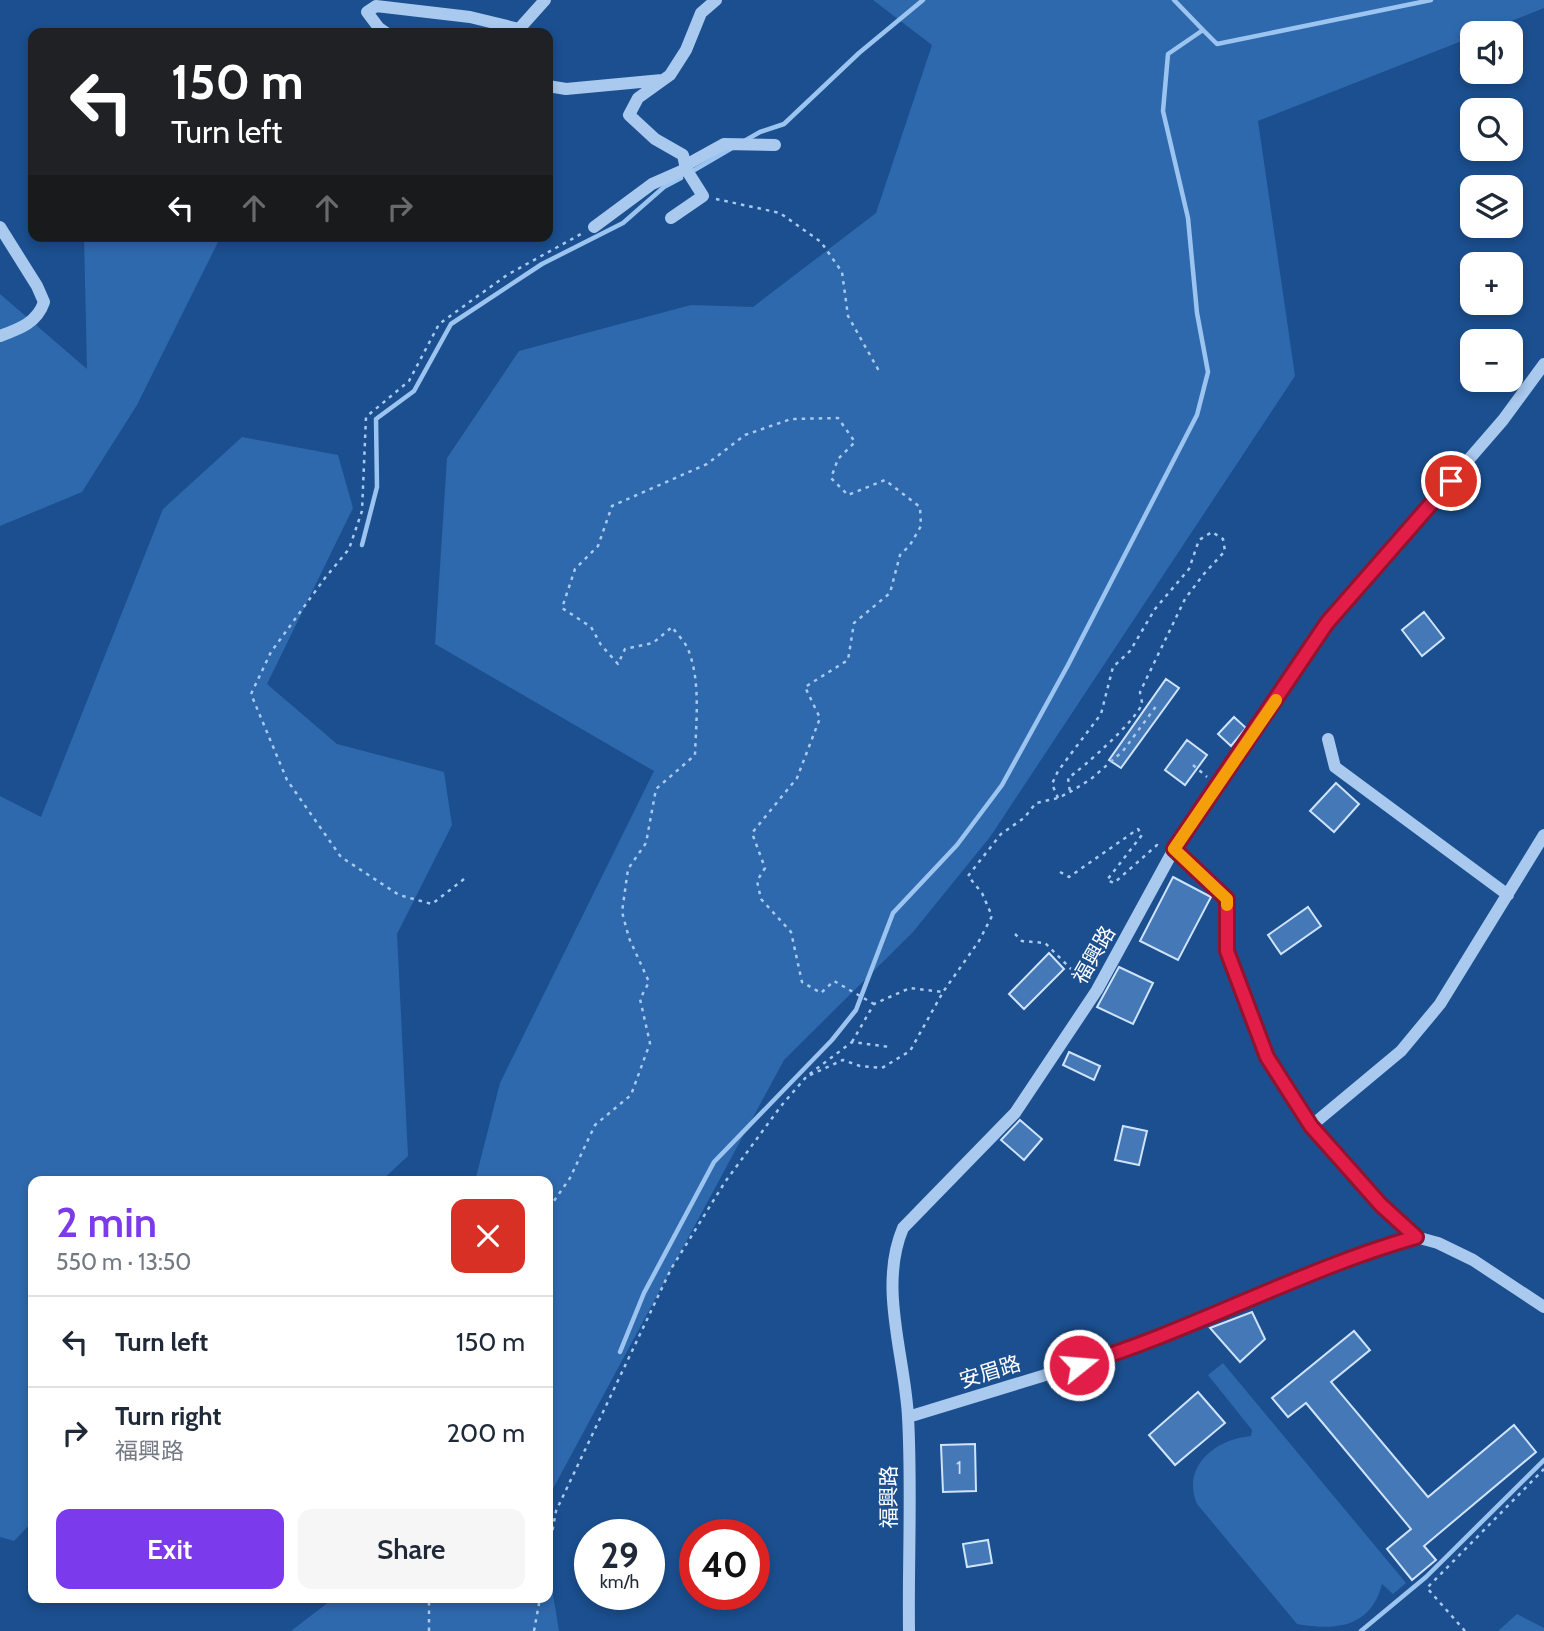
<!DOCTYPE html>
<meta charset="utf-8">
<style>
body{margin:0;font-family:Cabin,"Noto Sans TC",sans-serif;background:#f6f6f7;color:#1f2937;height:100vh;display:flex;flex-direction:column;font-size:26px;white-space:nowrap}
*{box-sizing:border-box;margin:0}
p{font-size:23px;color:#747a83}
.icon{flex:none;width:38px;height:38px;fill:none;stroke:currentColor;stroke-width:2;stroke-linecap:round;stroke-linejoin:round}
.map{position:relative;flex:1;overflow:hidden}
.panel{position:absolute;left:28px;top:1176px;width:525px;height:427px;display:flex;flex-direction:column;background:#fff;border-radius:14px;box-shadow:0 4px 10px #0003}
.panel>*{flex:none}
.banner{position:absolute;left:28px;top:28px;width:525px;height:214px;border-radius:14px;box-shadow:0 4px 10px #0003;background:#202124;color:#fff;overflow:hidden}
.tools{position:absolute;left:1460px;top:21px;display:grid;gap:14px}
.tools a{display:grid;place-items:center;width:63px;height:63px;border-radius:14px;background:#fff;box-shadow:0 4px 10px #0003;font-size:35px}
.speed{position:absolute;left:574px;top:1519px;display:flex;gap:14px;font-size:35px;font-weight:700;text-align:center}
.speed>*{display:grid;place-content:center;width:91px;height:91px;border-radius:50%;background:#fff;box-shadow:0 4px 10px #0003;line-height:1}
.speed small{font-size:18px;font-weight:400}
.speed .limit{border:10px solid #d22;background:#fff;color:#111}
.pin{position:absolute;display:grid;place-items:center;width:60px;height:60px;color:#fff;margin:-30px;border:4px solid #fff;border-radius:50%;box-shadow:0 2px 7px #0007}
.me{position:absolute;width:77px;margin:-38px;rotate:73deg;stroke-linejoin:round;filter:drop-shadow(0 0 5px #0008)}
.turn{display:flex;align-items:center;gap:24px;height:147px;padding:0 28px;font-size:32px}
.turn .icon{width:91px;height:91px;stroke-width:2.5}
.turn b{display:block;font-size:49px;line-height:60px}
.lanes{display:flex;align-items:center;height:66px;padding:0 28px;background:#0003;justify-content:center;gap:35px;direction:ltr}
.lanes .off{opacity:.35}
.round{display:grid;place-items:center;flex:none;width:74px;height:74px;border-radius:14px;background:#f6f6f7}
.head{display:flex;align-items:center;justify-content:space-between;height:119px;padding:0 28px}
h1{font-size:42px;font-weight:600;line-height:52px;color:#7c3aed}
.cta{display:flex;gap:14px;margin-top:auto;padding:14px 28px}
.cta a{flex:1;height:80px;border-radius:14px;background:#7c3aed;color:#fff;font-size:28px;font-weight:600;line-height:80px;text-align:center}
.cta a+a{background:#f6f6f7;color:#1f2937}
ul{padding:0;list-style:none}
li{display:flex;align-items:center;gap:21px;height:91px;padding:0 28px;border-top:2px solid #e0e1e3}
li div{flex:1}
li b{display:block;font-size:26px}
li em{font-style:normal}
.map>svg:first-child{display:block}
</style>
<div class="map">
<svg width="1544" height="1631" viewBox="0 0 1544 1631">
<rect width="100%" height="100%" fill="#1b4f8f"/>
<!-- green -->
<path fill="#2e69ad" d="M 873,0 L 1544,0 L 1544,8 L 1481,33 L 1472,33 L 1472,37 L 1258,121 L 1295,376 L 990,837 L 913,932 L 784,1060 L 548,1498 L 548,1181 L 475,1181 L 500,1083 L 654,771 L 435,644 L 447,458 L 519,351 L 691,305 L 753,307 L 876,213 L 932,45 Z
M 84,236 L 221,236 L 137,405 L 82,492 L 0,526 L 0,294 L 87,369 Z
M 242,437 L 338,455 L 353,508 L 267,684 L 337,744 L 444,772 L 452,825 L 397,934 L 408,1156 L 381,1181 L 33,1181 L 33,1521 L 14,1541 L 0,1537 L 0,796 L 41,817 L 163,509 Z
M 1223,1363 L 1406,1583 L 1393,1594 L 1382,1584 C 1371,1627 1337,1631 1297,1624 L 1197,1504 C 1181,1466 1216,1439 1251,1436 L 1252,1430 L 1208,1375 Z
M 548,1564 L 559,1631 L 291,1631 L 334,1598 L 548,1598 Z
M 1517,1614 L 1544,1628 L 1544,1631 L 1498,1631 Z"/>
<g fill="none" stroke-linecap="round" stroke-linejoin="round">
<!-- stream -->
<path stroke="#9cc4f0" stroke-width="4.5" d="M 1174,0 L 1203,30
M 746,140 L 760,132 L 784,124 L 859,53 L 923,0
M 691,172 L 732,148
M 362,545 L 377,487 L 376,419 L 414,391 L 451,324 L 542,264 L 623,223 L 664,187 L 681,178
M 620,1352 L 644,1293 L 714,1162 L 832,1040 L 856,1010 L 893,913 L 957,845 L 1002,785 L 1068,665 L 1197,415 L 1208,372 L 1197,313 L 1188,218 L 1163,111 L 1168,54 L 1203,30 L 1217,44 L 1431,0
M 1361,1631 L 1426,1577 L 1544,1460"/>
</g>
<!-- building -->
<path fill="#4478b7" stroke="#cfe3fa" stroke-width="2" d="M 1424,612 L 1444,638 L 1422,656 L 1402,630 Z
M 1166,679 L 1179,688 L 1121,768 L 1109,760 Z
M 1234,717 L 1246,728 L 1231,746 L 1218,734 Z
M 1187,740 L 1207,755 L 1185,785 L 1165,770 Z
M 1336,783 L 1359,804 L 1334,832 L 1310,811 Z
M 1173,877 L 1211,897 L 1178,960 L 1140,941 Z
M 1308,907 L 1321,926 L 1281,954 L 1268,935 Z
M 1049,953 L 1064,969 L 1024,1009 L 1009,994 Z
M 1119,967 L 1153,983 L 1133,1024 L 1097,1007 Z
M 1069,1052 L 1100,1066 L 1094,1080 L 1063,1065 Z
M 1020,1120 L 1042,1139 L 1024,1160 L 1001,1140 Z
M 1123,1126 L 1147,1131 L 1139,1165 L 1115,1160 Z
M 1252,1312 L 1265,1339 L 1240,1362 L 1210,1328 Z
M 1354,1331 L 1370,1350 L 1331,1382 L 1428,1497 L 1514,1425 L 1536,1452 L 1424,1546 L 1436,1560 L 1412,1580 L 1387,1549 L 1411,1529 L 1306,1403 L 1288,1417 L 1272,1398 Z
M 1198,1392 L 1225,1423 L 1175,1465 L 1149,1435 Z
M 975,1444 L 976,1491 L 943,1492 L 941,1445 Z
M 988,1540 L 992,1563 L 967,1567 L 963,1544 Z"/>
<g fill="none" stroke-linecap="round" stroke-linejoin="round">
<!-- path -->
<path stroke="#a9c9ee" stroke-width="2.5" stroke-dasharray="3.5 5" stroke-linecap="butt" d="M 716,199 L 780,213 L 821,242 L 842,272 L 848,316 L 879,371
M 1193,765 L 1207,777
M 1058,798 L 1052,784 L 1058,771 L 1101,714 L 1113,667 L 1130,651 L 1155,609 L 1189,569 L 1199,540 L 1212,532 L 1223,539 L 1225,551 L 1203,575 L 1185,599 L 1140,692 C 1140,694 1142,701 1142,703 C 1140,717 1082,769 1068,778 L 1070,792
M 1060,872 L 1069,877 L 1138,829 L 1142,835 L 1107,880 L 1114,883 L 1157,845 L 1160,847
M 464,879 L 432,904 L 399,895 L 341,857 L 287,780 L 251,694 L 271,652 L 325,578 L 349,549 L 362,511 L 366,417 L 409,381 L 439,324 L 507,275 L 581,234
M 1015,934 L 1022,941 L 1045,943 L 1072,970 L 1089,976
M 852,1042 L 874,1004 L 910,988 L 943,992
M 810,1075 L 843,1060 L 860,1066 L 882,1068 L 910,1051 L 943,992 L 979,941 L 992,916 L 982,893 L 968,876 L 1001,834 L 1024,818 L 1036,803 L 1058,798 L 1070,792 L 1091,779 L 1123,751 L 1157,705
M 548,1216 L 549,1208 L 570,1178 L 595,1125 L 631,1095 L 650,1043 L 640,999 L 649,982 L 629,938 L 622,912 L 628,869 L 646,843 L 656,789 L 695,755 C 696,722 701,681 688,649 C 685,642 677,634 672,627 L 653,643 L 625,649 L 618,664 L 601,645 L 591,627 L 562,608 L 575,569 L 598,546 L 612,506 L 707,464 L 745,435 L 791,419 L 838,418 L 855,442 L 838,459 L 831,478 L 848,495 L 885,480 L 920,507 L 921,526 L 910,545 L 900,555 L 890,593 L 854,623 L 848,660 L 805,687 L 820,718 L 797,778 L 752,833 L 765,868 L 757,881 L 761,899 L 791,932 L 802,982 L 821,993 L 834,981 L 874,1004
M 548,1555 L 556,1511 L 671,1269 L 725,1182 L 781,1106 L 807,1076 L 852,1042 L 890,1047
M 429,1631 L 429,1598
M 534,1631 L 540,1598
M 1465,1631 L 1427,1588 L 1544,1469"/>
<!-- minor -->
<path stroke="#a9c9ee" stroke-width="12" d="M 386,33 L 379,28 L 367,12 L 376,6 L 470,17 L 519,29 L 545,0
M 548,86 L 566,89 L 662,80
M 686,165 L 724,144 L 775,145
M 671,218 L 703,196 L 686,169
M 0,227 L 37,286 L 44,302 C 37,323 19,329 0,336
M 594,227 L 652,184 L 686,169 L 683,155 L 655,139 L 629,115 L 638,98 L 670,75 L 686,50 L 701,13 L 716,0
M 1328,739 L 1335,767 L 1508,895
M 1174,849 L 1227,899 L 1227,951 L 1267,1057 L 1311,1126 L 1381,1205 L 1416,1237
M 1311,1126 L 1401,1051 L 1440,1004 L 1544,835
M 908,1417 L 1124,1351 L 1301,1277 L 1378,1248 L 1416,1237 L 1438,1243 L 1473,1260 L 1544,1307
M 909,1631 C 908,1560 912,1488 908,1417 C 905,1356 878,1287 903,1228 L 1015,1113 L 1097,990 L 1174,849 L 1327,623 L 1503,420 L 1544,364"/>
</g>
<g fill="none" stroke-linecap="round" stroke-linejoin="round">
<!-- route casing -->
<g stroke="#92132f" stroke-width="18">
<path id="route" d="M 1079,1365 C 1194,1330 1300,1270 1416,1237 L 1381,1205 L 1311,1126 L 1267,1057 L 1227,951 L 1227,899 L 1174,849 L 1327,623 L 1451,481"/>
</g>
<!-- route -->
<use href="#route" stroke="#e11d48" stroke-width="12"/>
<!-- slow -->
<path stroke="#f59e0b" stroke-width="12" d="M 1227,905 L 1227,899 L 1174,849 L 1276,700"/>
</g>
<g text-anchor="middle" stroke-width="7" stroke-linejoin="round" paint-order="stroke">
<!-- number labels -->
<g font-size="18" fill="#d0dded">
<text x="959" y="1474">1</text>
</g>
<!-- street labels -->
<g font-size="21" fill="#fff" stroke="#1b4f8f">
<text transform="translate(1094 955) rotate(-60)" y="7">福興路</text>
<text transform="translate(990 1372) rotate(-17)" y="7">安眉路</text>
<text transform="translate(889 1497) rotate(-90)" y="7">福興路</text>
</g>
</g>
</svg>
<div class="tools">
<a><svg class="icon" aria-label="sound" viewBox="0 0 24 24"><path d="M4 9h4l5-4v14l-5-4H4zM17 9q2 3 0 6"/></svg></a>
<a><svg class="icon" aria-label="search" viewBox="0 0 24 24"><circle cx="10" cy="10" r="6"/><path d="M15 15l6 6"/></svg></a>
<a><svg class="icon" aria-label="layers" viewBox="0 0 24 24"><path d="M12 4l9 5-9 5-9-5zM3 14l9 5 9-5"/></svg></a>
<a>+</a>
<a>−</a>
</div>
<div class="speed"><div>29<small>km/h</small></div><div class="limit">40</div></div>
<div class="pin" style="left:1451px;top:481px;background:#d93025"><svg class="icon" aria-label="arrive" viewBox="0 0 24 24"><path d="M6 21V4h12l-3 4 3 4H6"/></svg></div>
<svg class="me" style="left:1079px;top:1365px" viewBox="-20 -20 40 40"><circle r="17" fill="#e11d48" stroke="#fff" stroke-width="3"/><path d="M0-11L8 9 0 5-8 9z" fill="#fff"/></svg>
<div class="banner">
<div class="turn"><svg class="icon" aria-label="left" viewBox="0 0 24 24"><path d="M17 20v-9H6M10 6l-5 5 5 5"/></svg><div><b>150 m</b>Turn left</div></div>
<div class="lanes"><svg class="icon" aria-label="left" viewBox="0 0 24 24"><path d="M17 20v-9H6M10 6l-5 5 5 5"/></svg><svg class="icon off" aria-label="ahead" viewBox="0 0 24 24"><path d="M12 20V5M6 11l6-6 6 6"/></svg><svg class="icon off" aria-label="ahead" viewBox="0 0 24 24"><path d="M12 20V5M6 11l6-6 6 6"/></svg><svg class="icon off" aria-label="right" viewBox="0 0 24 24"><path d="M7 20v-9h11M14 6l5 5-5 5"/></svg></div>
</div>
<section class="panel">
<div class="head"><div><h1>2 min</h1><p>550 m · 13:50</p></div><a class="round" style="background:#d93025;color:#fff"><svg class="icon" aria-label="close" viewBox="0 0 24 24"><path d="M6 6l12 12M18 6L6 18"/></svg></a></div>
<ul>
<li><svg class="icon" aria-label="left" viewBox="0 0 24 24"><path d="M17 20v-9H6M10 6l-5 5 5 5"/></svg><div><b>Turn left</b></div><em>150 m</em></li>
<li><svg class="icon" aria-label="right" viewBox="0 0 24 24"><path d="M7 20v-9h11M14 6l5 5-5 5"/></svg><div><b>Turn right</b><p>福興路</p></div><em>200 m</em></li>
</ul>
<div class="cta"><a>Exit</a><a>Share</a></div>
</section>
</div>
